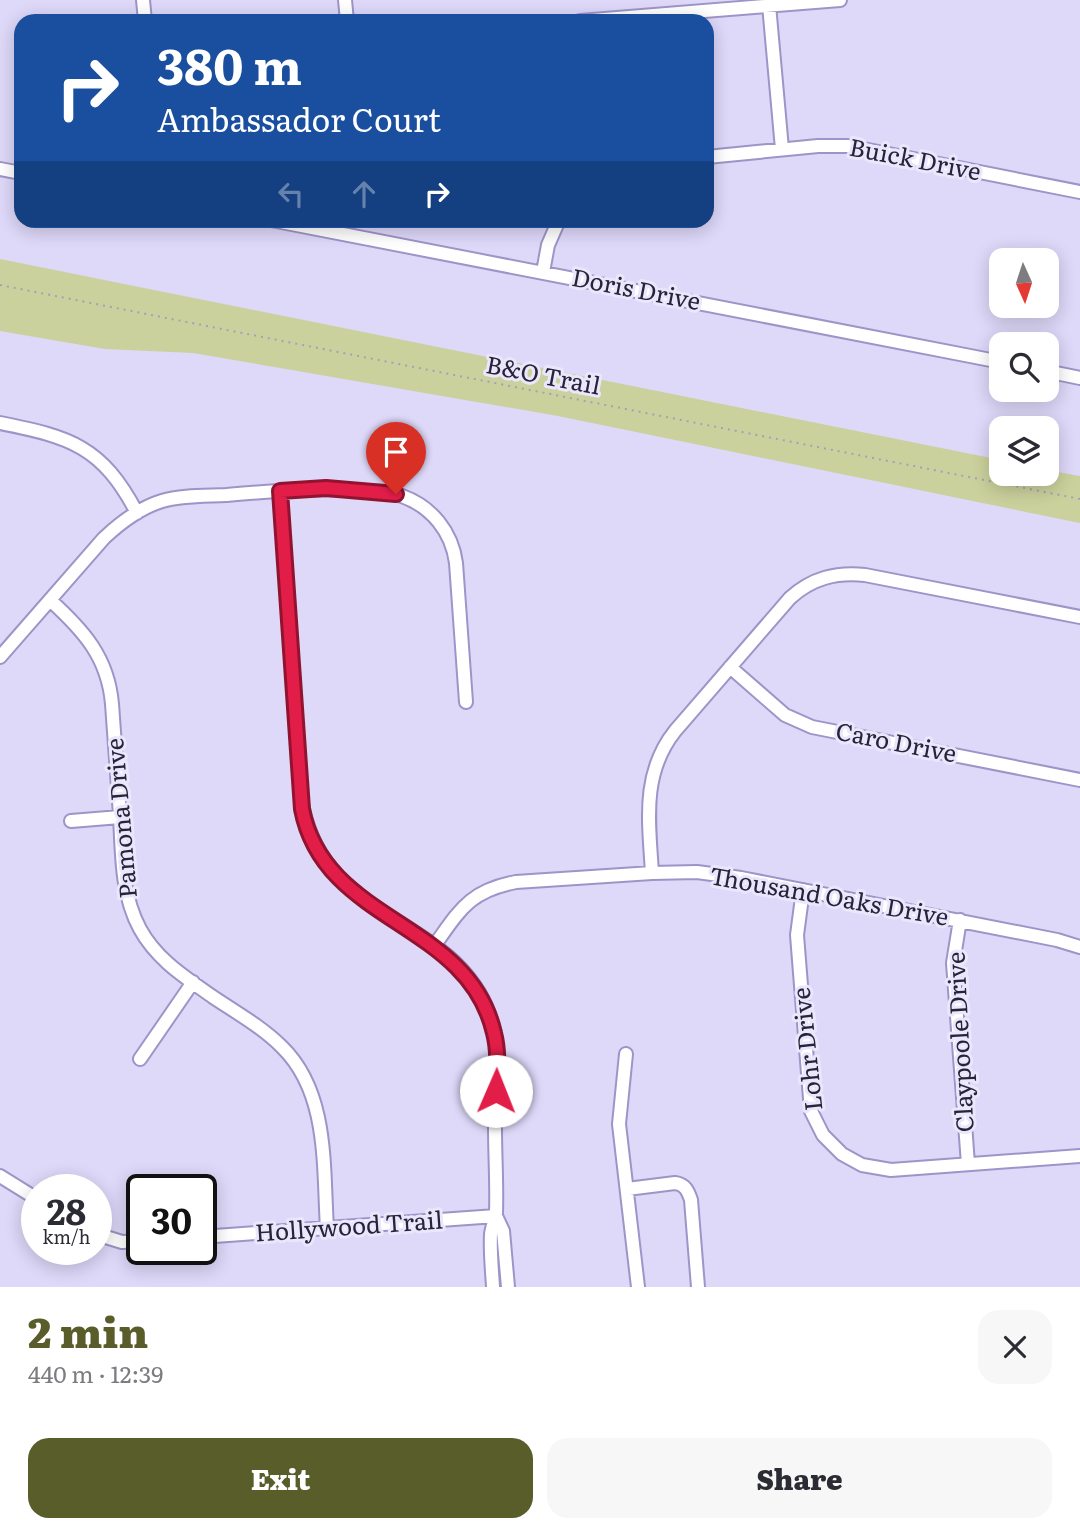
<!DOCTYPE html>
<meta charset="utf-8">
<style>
body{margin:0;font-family:Literata,serif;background:#f7f7f7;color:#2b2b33;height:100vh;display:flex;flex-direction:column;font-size:26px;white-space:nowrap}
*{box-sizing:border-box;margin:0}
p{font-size:23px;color:#7c7c81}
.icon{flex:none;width:38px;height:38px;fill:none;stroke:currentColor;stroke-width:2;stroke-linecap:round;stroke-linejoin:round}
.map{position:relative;height:1287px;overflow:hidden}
.sheet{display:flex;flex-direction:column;background:#fff;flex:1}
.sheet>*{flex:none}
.top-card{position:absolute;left:14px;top:14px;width:700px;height:214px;border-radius:21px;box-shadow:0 4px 18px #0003;background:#1a4fa0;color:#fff;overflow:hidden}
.needle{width:46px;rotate:177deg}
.fabs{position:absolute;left:989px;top:248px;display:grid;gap:14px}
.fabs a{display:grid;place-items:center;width:70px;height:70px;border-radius:14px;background:#fff;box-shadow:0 4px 18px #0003;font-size:35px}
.speed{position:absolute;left:21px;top:1174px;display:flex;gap:14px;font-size:35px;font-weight:700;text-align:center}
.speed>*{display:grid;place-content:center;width:91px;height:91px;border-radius:50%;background:#fff;box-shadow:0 4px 18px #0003;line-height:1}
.speed small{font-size:18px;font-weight:400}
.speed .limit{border:4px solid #111;border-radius:10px;background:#fff;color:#111}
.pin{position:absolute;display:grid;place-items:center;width:60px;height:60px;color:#fff;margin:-72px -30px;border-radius:50% 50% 50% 0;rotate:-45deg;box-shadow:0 0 7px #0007}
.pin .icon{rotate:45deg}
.me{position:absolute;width:77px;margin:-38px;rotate:1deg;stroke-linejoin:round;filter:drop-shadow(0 0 5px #0008)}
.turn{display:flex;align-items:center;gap:24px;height:147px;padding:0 28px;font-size:32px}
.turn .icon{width:91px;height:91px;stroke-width:2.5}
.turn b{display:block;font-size:49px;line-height:60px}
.lanes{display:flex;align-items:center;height:66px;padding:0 28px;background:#0003;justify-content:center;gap:35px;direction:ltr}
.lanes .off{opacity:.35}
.round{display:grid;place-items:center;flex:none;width:74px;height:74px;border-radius:21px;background:#f7f7f7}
.headline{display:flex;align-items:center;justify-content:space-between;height:119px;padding:0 28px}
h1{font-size:42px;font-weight:800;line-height:52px;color:#585d2a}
.action{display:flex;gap:14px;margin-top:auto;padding:14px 28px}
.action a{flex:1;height:80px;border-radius:21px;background:#585d2a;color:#fff;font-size:28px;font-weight:800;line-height:80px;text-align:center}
.action a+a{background:#f7f7f7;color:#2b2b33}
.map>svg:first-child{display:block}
</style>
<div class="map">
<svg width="1080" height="1287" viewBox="0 0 1080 1287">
<rect width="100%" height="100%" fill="#ded8f9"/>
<!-- green -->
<path fill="#cbd19c" d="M 0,259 L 1001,460 L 1001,474 L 1046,474 L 1047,470 L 1080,476 L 1080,523 L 558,416 L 193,353 L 105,349 L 0,331 Z"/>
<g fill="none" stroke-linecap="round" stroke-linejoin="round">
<!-- minor casing -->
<g stroke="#9e94c8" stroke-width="16">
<path id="minor" d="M 143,0 L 145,21
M 345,0 L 347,21
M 769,5 L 782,149
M 580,21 L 840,0
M 707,157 L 818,146 L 848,146 L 1080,192
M 0,169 L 21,173
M 271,220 L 1001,362
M 543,272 L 548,245 L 559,220
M 1046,371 L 1080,378
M 0,423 C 70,437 102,446 137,513
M 280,491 L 301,798 C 320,922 444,912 486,1006 C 503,1045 496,1087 495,1128 C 495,1156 497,1185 496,1213 C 495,1220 492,1227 491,1234 C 490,1251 492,1270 493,1287
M 50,600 C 83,630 108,657 112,704 C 115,741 117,778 120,815 C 122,854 121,894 140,929 C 157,960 185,977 213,997 C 237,1013 262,1027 282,1047 C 329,1093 323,1167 327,1228
M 0,657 L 104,538 C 121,522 139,508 162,501 C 182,495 205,496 226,495 C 273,491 318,487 365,491 C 378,492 390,491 402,496 C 432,507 452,532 456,563 L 466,702
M 730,667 L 785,715 L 812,727 L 1080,780
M 71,821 L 120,817
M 652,873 C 649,822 641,774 675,731 L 790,598 C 812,578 836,572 865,575 L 1080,617
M 803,890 L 797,935 L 811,1111 L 823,1135 L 842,1154 L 862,1165 L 891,1170 L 1080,1156
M 960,920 L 953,963 L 968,1164
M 434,946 C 460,910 469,891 516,882 L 652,873 L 697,872 L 741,878 L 1057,940 L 1080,947
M 626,1054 L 619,1124 L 638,1287
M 140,1059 L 193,982
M 0,1176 L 37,1199
M 627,1189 L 675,1183 C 685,1184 688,1191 691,1200 L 698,1287
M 496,1216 L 503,1231 L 508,1287
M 96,1234 L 122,1242 L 142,1241
M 201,1237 L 496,1216"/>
</g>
<!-- path -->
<path stroke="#a59fbc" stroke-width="2" stroke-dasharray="2 5" stroke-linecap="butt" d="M 0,285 L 1080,499"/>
<!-- minor -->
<use href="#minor" stroke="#fff" stroke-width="12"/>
</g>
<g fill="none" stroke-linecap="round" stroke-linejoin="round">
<!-- route casing -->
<g stroke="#92132f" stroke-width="18">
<path id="route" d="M 396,494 L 326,488 L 280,491 L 302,809 C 324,924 468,920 494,1033 C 499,1052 497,1072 496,1091"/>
</g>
<!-- route -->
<use href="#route" stroke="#e11d48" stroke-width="12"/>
</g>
<g text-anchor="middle" stroke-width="6" stroke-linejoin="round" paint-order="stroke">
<!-- street labels -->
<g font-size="24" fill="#282338" stroke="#eae7fd">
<text transform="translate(915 160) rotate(11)" y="8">Buick Drive</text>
<text transform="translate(636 290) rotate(11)" y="8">Doris Drive</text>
<text transform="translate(543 376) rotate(11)" y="8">B&amp;O Trail</text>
<text transform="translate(896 743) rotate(11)" y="8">Caro Drive</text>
<text transform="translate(122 818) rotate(-95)" y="8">Pamona Drive</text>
<text transform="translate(829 897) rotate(10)" y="8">Thousand Oaks Drive</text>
<text transform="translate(961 1042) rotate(-93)" y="8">Claypoole Drive</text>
<text transform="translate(808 1049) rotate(-96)" y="8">Lohr Drive</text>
<text transform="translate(349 1227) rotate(-4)" y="8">Hollywood Trail</text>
</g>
</g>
</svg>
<div class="fabs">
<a><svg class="needle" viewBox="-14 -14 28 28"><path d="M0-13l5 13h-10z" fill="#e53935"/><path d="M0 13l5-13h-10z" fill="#7c7c81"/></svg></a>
<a><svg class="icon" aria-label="search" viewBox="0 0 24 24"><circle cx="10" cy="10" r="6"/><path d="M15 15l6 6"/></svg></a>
<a><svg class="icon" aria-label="layers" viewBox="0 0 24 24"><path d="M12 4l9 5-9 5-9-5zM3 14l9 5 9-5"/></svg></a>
</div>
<div class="speed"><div>28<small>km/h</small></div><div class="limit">30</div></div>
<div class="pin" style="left:396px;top:494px;background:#d93025"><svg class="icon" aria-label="arrive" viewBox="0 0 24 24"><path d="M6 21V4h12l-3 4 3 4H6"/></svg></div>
<svg class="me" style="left:496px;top:1091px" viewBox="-20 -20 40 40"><circle r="19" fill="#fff"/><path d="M0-13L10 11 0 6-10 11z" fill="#e11d48"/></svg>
<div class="top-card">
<div class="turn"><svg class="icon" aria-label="right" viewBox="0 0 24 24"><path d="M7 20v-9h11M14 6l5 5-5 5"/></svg><div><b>380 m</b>Ambassador Court</div></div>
<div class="lanes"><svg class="icon off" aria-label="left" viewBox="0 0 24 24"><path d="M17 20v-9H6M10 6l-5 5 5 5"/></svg><svg class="icon off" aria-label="ahead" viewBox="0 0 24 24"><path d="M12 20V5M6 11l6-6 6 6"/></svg><svg class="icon" aria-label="right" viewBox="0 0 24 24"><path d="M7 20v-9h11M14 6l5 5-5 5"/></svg></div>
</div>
</div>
<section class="sheet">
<div class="headline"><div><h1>2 min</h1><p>440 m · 12:39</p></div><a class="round"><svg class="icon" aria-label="close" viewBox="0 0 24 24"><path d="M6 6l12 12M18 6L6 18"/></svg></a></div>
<div class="action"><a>Exit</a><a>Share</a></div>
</section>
